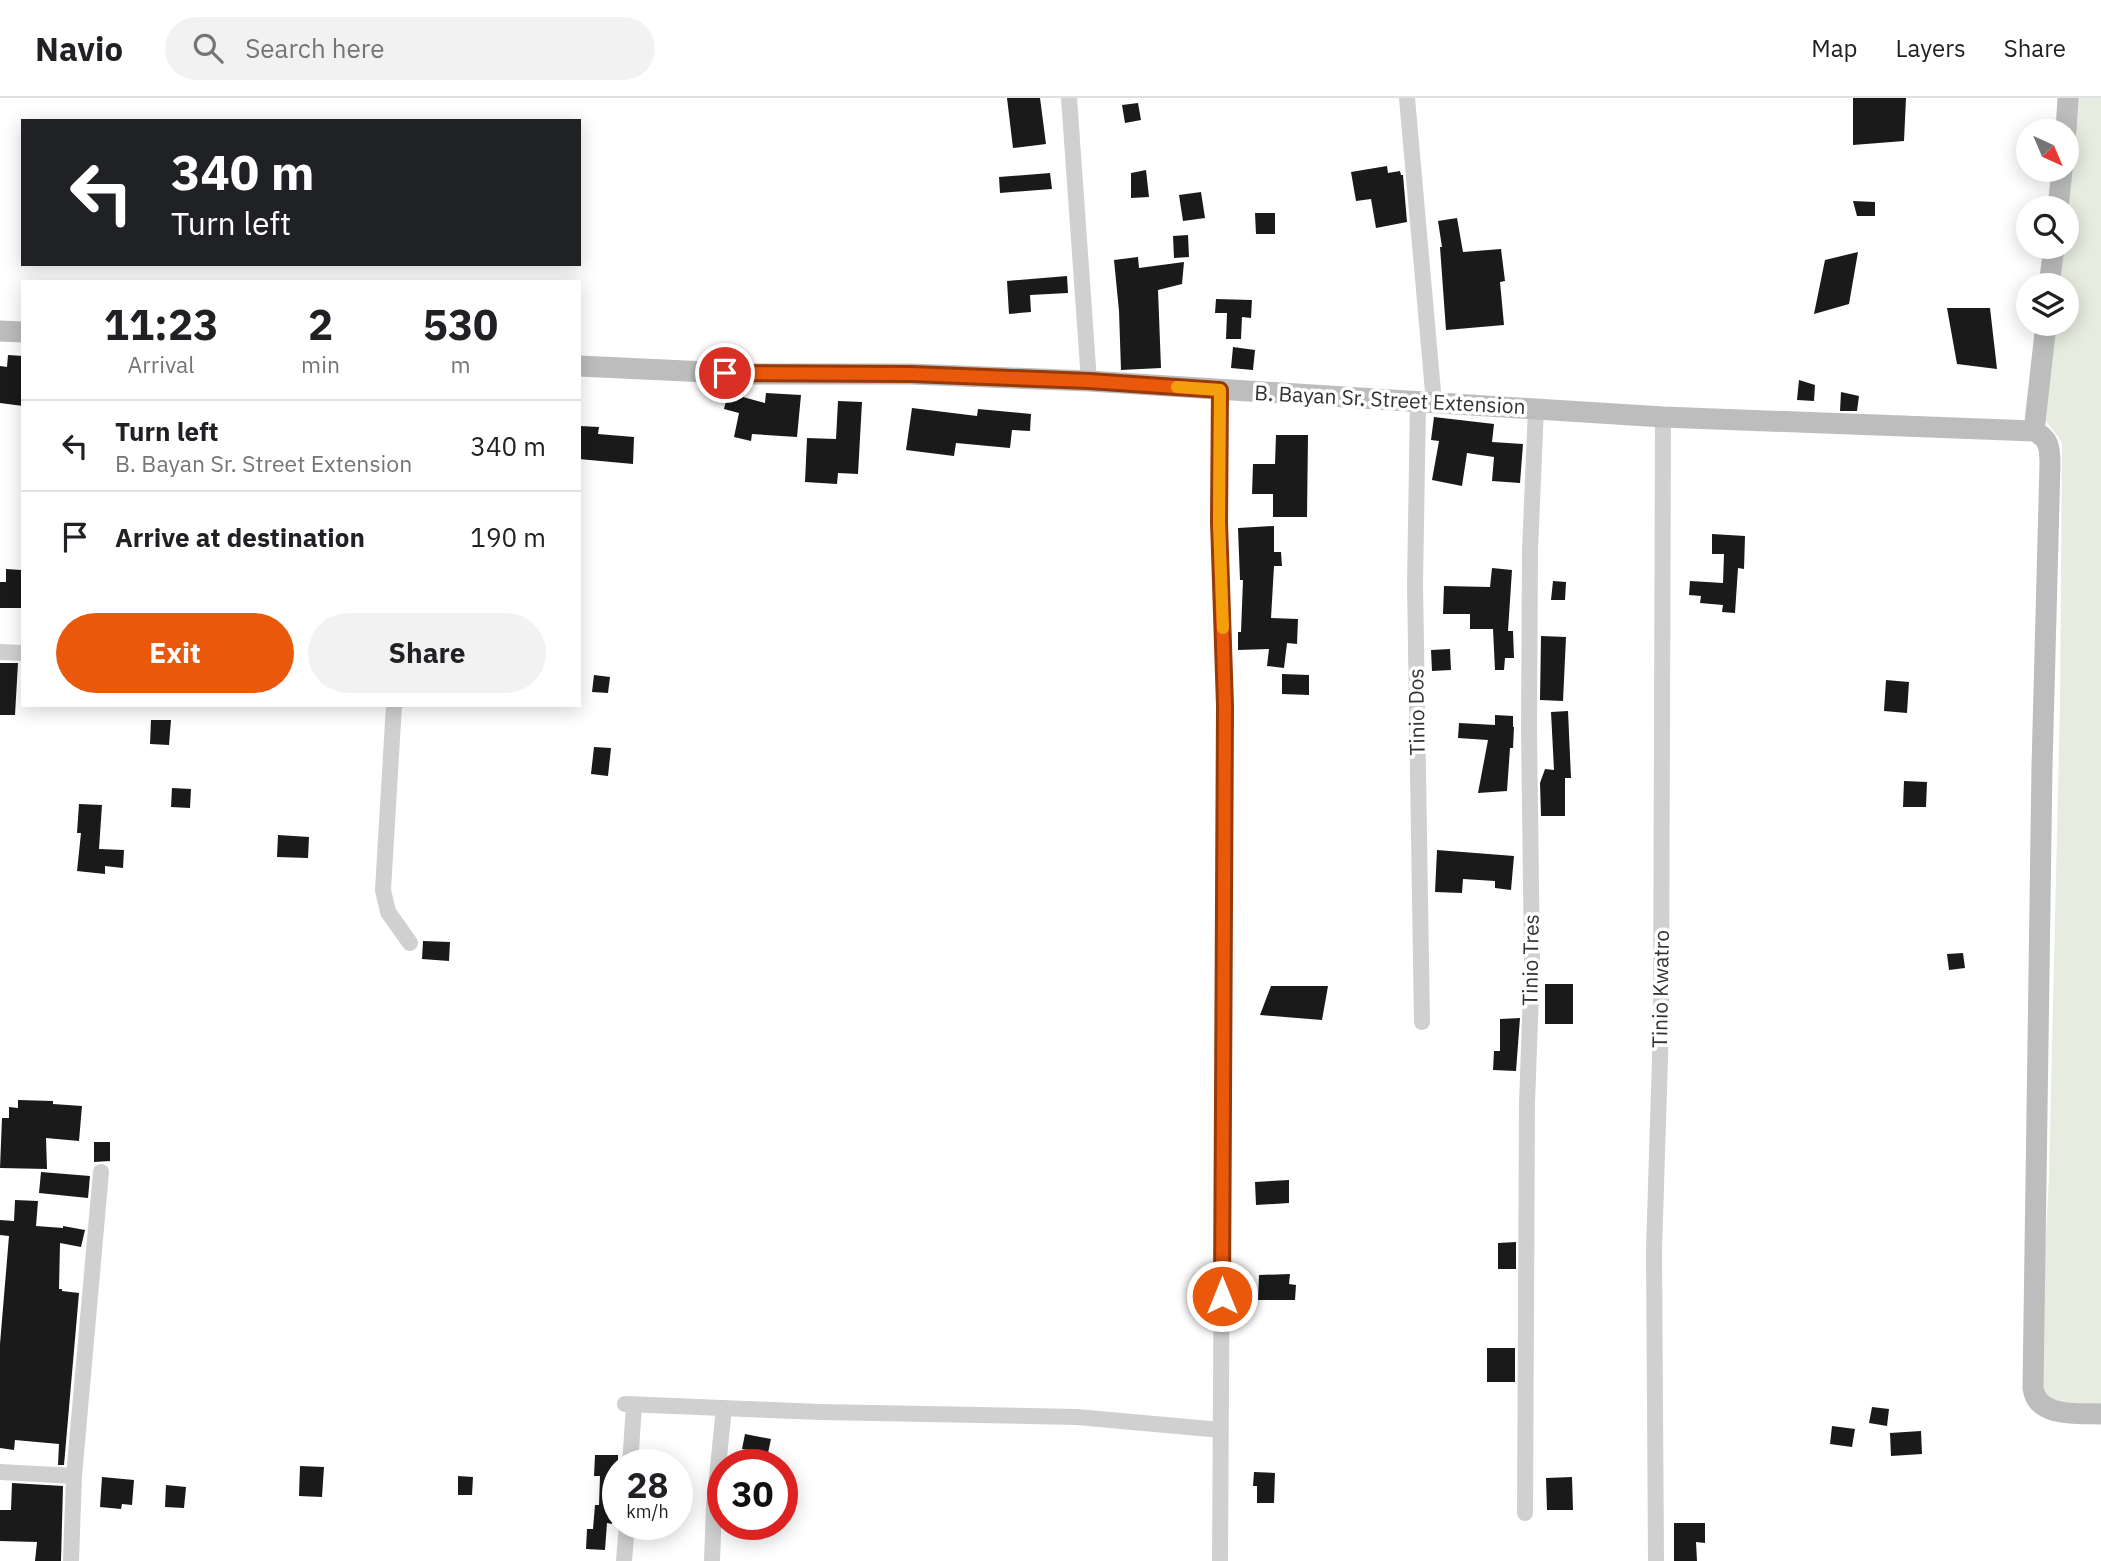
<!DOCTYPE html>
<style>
body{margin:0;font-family:"IBM Plex Sans",sans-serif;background:#f2f2f2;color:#202124;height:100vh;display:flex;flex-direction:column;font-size:26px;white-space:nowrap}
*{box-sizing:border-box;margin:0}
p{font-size:23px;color:#757577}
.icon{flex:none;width:38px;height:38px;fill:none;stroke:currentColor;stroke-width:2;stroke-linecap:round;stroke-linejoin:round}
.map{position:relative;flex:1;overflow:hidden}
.drawer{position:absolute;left:21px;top:182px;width:560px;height:427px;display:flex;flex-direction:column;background:#fff;border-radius:0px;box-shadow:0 4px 18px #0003}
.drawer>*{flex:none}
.hud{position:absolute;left:21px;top:21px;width:560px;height:147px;border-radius:0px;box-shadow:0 4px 18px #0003;background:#202124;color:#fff;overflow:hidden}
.needle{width:46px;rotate:136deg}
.fabs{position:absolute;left:2016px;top:21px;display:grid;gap:14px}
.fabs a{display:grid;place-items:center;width:63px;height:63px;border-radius:50%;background:#fff;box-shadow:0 4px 18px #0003;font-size:35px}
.speed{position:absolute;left:602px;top:1351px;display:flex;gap:14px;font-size:35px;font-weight:700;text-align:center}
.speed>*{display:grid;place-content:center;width:91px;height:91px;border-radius:50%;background:#fff;box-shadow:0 4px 18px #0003;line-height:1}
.speed small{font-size:18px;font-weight:400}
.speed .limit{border:10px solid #d22;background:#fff;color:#111}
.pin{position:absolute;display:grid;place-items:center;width:60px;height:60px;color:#fff;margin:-30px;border:4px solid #fff;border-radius:50%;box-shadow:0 2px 7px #0007}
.me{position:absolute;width:77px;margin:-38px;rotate:0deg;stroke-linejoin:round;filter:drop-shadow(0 0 5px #0008)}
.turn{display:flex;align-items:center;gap:24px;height:147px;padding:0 35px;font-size:32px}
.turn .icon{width:91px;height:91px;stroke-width:2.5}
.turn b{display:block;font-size:49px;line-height:60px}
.eta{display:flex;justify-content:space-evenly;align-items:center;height:119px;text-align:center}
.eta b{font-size:42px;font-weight:700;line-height:49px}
.button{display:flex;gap:14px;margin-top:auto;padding:14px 35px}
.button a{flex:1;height:80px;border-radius:42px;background:#ea580c;color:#fff;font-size:28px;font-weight:700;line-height:80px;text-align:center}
.button a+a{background:#f2f2f2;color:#202124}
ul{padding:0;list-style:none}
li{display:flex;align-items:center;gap:21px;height:91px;padding:0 35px;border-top:2px solid #e0e0e0}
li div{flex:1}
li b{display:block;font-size:26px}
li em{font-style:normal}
header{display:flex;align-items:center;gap:42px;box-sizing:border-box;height:98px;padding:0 35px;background:#fff;border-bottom:2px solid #e0e0e0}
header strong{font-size:33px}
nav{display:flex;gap:38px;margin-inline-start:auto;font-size:24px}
.search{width:490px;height:63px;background:#f2f2f2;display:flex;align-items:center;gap:18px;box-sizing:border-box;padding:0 24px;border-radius:38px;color:#757577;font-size:26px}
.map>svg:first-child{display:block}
</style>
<header>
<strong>Navio</strong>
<div class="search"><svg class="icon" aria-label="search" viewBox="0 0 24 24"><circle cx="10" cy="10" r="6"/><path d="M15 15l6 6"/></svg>Search here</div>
<nav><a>Map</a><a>Layers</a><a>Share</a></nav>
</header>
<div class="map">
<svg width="2101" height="1463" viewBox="0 0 2101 1463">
<rect width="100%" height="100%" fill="#fff"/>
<!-- green -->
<path fill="#e6ecdf" d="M 2073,0 L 2101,0 L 2101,1312 L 2053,1306 L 2041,1289 L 2041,1230 L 2049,1078 L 2060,607 L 2062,344 L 2046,323 L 2054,226 L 2067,226 L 2067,187 L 2057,187 L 2061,149 L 2067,149 L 2067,110 L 2064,110 Z"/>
<!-- building -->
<path fill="#1a1a1a" d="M 1007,0 L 1040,0 L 1046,46 L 1013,50 Z
M 1853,0 L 1906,0 L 1904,43 L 1853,47 Z
M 1138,5 L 1141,22 L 1125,25 L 1122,7 Z
M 1387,68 L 1388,75 L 1400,73 L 1401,77 L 1403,77 L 1407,124 L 1376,130 L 1371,101 L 1356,103 L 1351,74 Z
M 1146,72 L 1149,99 L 1131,100 L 1131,75 Z
M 1050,75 L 1052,91 L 1000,95 L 999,79 Z
M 1201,94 L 1205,120 L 1183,123 L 1179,97 Z
M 1853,103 L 1875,104 L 1875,118 L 1857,118 Z
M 1255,115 L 1275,115 L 1275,136 L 1256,136 Z
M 1457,120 L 1463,154 L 1501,151 L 1505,183 L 1500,184 L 1504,227 L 1446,232 L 1440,149 L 1442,149 L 1438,123 Z
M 1188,137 L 1189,159 L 1174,160 L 1173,138 Z
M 1858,154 L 1849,206 L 1814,216 L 1825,162 Z
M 1138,159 L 1139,170 L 1184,164 L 1182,186 L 1158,192 L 1161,270 L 1121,272 L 1119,213 L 1114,162 Z
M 1067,178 L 1068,195 L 1030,197 L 1031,214 L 1009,216 L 1007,183 Z
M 1216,201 L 1252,202 L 1251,220 L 1242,219 L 1241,241 L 1226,241 L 1227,215 L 1215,215 Z
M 1947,210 L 1990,210 L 1997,271 L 1957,266 Z
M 1233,249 L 1255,252 L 1253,272 L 1231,270 Z
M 8,257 L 23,258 L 23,308 L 0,305 L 0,268 L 7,269 Z
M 1799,282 L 1815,287 L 1814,303 L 1797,302 Z
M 1841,294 L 1859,298 L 1857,313 L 1840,313 Z
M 728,295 L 765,305 L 766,295 L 801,297 L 797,339 L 752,336 L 751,343 L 734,339 L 739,315 L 724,311 Z
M 838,303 L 862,304 L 858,376 L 838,375 L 837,386 L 805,384 L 807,340 L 836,341 Z
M 912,310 L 977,318 L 978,311 L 1031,316 L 1030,333 L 1012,332 L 1010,350 L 956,345 L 954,358 L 906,352 Z
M 1434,319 L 1494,326 L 1492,344 L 1523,346 L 1520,385 L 1492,383 L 1494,359 L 1467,355 L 1462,388 L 1432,382 L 1439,343 L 1431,342 Z
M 580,328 L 599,329 L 598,336 L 634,339 L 633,366 L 579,361 Z
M 1276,337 L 1308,337 L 1307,419 L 1273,419 L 1273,396 L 1252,396 L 1253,366 L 1275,366 Z
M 1274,428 L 1274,454 L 1281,454 L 1282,468 L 1274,468 L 1271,520 L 1298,521 L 1297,546 L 1287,545 L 1284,570 L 1267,568 L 1269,551 L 1238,552 L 1238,534 L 1241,534 L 1243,482 L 1240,482 L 1238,430 Z
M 1712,436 L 1745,438 L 1744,471 L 1738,470 L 1735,515 L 1722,514 L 1723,507 L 1700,505 L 1701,498 L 1689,497 L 1690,483 L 1723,485 L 1724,456 L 1712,456 Z
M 1492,470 L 1512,472 L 1508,533 L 1513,533 L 1514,560 L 1505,560 L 1504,572 L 1495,572 L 1493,531 L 1470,531 L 1470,516 L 1443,516 L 1444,488 L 1490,489 Z
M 6,471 L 22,472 L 21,510 L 0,510 L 0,484 L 6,484 Z
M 1553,483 L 1566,484 L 1565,502 L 1551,502 Z
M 1541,538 L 1566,539 L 1563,603 L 1540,602 Z
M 1450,551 L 1451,572 L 1432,573 L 1431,552 Z
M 0,565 L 18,565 L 15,617 L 0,617 Z
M 1282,576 L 1309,577 L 1309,597 L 1282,596 Z
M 594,577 L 610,579 L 608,595 L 592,594 Z
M 1886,582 L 1909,584 L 1907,615 L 1884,613 Z
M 1568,613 L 1571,680 L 1565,680 L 1565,718 L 1541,718 L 1540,685 L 1545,671 L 1554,672 L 1551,614 Z
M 1495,617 L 1513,618 L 1513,629 L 1514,629 L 1513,650 L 1510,650 L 1507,693 L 1478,695 L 1488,642 L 1458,640 L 1459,625 L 1495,627 Z
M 151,622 L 171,622 L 169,647 L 150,646 Z
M 594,649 L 611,650 L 608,678 L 591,676 Z
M 1904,683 L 1927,684 L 1926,709 L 1903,709 Z
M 172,690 L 191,691 L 190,710 L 171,709 Z
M 79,706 L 102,707 L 99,751 L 124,752 L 123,770 L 105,768 L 105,776 L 77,773 L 81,735 L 77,735 Z
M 278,737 L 309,739 L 308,760 L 277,759 Z
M 1437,752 L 1514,758 L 1511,792 L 1495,790 L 1495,783 L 1463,781 L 1462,795 L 1435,794 Z
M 423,843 L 450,844 L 449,863 L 422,861 Z
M 1963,855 L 1965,870 L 1949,872 L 1947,856 Z
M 1545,886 L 1573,886 L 1573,926 L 1545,926 Z
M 1271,888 L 1328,888 L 1322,922 L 1260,917 Z
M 1520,920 L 1516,973 L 1493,972 L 1494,953 L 1500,953 L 1500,921 Z
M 18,1002 L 53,1003 L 53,1006 L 82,1008 L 79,1043 L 46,1040 L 47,1071 L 0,1070 L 2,1020 L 9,1020 L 9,1009 L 18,1010 Z
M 94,1044 L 110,1044 L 110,1063 L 94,1064 Z
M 41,1074 L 90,1078 L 88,1100 L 39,1095 Z
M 1289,1082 L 1289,1105 L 1256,1107 L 1255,1084 Z
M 15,1102 L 38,1103 L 36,1128 L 63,1130 L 63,1128 L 85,1132 L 81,1149 L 60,1145 L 59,1191 L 62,1191 L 62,1193 L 79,1195 L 64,1367 L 58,1367 L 59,1346 L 15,1342 L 14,1352 L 0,1350 L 0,1246 L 9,1138 L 0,1137 L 0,1122 L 14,1123 Z
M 1516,1144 L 1516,1171 L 1498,1171 L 1498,1145 Z
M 1290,1176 L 1289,1186 L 1296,1187 L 1295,1202 L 1258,1202 L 1259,1177 Z
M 1487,1250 L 1515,1250 L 1515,1284 L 1487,1284 Z
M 1872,1309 L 1889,1311 L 1887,1328 L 1869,1325 Z
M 1832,1328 L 1855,1331 L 1852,1349 L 1830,1346 Z
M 1921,1333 L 1922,1356 L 1891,1358 L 1890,1335 Z
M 745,1336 L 771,1341 L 768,1355 L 742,1351 Z
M 595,1357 L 618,1357 L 618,1398 L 614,1398 L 612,1426 L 607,1425 L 605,1452 L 586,1451 L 587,1431 L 593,1431 L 595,1407 L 599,1407 L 600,1378 L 594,1378 Z
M 300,1368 L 324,1369 L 322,1399 L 299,1398 Z
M 1254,1374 L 1275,1375 L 1274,1405 L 1257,1405 L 1257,1388 L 1253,1388 Z
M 458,1378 L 473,1379 L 472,1397 L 458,1397 Z
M 102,1379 L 134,1382 L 132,1407 L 122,1406 L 121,1411 L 100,1409 Z
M 1572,1379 L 1573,1412 L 1547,1412 L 1546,1380 Z
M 12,1385 L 63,1388 L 61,1463 L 35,1463 L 37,1444 L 0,1443 L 0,1412 L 11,1412 Z
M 166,1387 L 186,1389 L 184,1410 L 165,1409 Z
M 1674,1425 L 1705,1425 L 1705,1445 L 1696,1444 L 1697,1463 L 1674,1463 Z"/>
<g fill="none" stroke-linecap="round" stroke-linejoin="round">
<!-- street -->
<path stroke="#d0d0d0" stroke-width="16" d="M 1069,0 L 1089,283
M 1407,0 L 1434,305
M 1220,292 L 1219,424 L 1225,608 L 1220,1463
M 1418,304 L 1415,487 L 1422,924
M 0,554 L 23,555
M 394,607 L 383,792 L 388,814 L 410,845
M 625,1306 L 820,1314 L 1077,1319 L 1221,1332
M 630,1367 L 634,1307
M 0,1374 L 74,1378
M 1525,1415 L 1527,1005 L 1532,866 L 1529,631 L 1530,452 L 1536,310
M 71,1463 L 74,1378 L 101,1074
M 624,1463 L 627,1426
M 712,1463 L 714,1408 L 724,1310
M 1656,1463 L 1654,1152 L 1661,928 L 1663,319"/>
<!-- secondary -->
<path stroke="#bdbdbd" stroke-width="21" d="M 2066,33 L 2068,0
M 2058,110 L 2062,72
M 2049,187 L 2054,149
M 0,233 L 23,234
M 579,268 L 750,276 L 911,276 L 1089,283 L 1663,319 L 2034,333 C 2049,340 2050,350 2050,366 L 2042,668 L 2033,1290 C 2037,1320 2078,1315 2101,1316
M 2034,333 L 2046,226"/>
</g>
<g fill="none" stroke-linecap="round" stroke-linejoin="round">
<!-- route casing -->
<g stroke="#983908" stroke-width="18">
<path id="route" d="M 725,275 L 911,276 L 1089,283 L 1220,292 L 1219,424 L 1225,608 L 1222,1198"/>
</g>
<!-- route -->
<use href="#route" stroke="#ea580c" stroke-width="12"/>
<!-- slow -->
<path stroke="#f59e0b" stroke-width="12" d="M 1177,289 L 1220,292 L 1219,424 L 1223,530"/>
</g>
<g text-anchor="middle" stroke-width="7" stroke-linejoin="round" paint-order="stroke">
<!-- street labels -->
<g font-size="21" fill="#333" stroke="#fff">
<text transform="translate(1390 302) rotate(3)" y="7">B. Bayan Sr. Street Extension</text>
<text transform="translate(1417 614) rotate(-91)" y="7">Tinio Dos</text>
<text transform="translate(1531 862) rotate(-89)" y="7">Tinio Tres</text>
<text transform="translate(1661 891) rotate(-89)" y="7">Tinio Kwatro</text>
</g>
</g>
</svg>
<div class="fabs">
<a><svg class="needle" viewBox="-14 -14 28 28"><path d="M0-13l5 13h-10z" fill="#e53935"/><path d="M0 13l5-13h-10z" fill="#757577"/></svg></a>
<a><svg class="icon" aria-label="search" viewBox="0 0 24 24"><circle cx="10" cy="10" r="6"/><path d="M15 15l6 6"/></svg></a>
<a><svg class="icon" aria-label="layers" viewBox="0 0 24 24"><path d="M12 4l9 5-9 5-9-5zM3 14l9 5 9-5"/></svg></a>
</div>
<div class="speed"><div>28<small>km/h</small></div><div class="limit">30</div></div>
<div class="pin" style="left:725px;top:275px;background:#d93025"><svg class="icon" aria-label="arrive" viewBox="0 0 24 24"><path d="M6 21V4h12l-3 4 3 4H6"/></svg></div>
<svg class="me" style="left:1222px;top:1198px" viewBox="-20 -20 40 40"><circle r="17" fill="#ea580c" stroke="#fff" stroke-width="3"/><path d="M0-11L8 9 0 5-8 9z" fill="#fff"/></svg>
<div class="hud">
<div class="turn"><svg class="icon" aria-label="left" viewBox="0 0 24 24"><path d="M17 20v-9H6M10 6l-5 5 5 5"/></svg><div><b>340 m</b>Turn left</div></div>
</div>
<section class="drawer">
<div class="eta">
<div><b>11:23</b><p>Arrival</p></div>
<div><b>2</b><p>min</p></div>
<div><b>530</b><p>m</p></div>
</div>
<ul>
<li><svg class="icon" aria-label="left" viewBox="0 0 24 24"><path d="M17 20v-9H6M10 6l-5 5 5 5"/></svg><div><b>Turn left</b><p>B. Bayan Sr. Street Extension</p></div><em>340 m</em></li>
<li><svg class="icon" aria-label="arrive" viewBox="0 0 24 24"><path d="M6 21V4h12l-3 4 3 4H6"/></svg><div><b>Arrive at destination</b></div><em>190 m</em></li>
</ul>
<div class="button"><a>Exit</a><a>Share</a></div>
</section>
</div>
